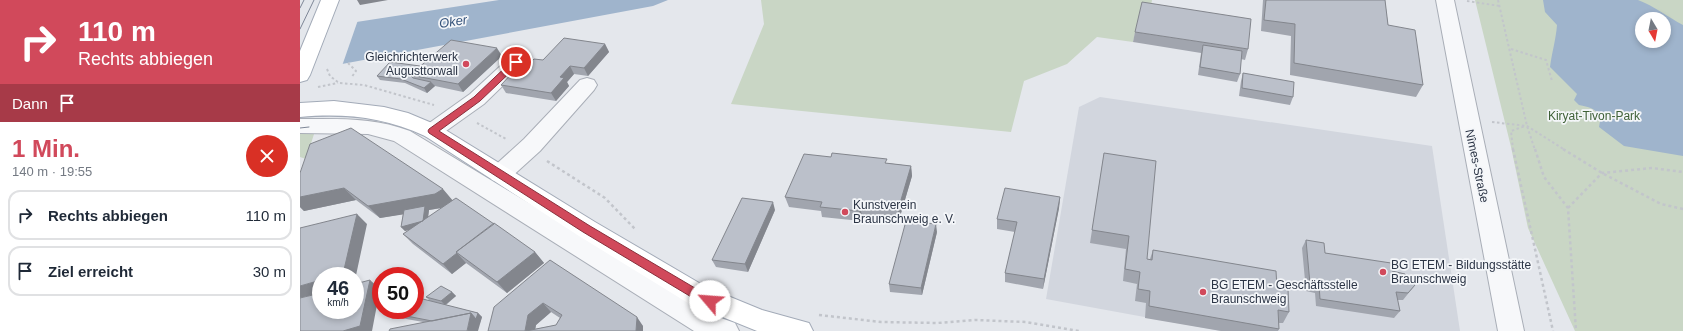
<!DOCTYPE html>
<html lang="de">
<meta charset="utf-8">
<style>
body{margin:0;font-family:Arial,sans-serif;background:#f2f2f3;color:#1f2937;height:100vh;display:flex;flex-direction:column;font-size:15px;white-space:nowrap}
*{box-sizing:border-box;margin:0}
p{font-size:13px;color:#747a83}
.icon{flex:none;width:22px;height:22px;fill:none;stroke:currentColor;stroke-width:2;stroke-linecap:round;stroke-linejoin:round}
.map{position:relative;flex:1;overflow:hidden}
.panel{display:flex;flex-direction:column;background:#fff;width:300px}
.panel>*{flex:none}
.banner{background:#d1495b;color:#fff;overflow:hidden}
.needle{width:26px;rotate:170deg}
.fabs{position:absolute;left:1335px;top:12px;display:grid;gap:8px}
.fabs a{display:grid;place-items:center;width:36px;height:36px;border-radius:50%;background:#fff;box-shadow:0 2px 6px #0003;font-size:20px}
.speed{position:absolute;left:12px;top:267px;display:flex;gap:8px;font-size:20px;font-weight:700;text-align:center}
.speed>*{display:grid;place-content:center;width:52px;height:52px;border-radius:50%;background:#fff;box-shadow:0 2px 6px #0003;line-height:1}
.speed small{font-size:10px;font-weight:400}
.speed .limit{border:6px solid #d22;background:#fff;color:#111}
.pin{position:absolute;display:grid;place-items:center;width:34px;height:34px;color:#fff;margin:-17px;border:2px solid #fff;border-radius:50%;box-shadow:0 1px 4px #0007}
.me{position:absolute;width:44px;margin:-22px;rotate:297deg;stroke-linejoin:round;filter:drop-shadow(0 0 3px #0008)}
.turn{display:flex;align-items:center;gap:14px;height:84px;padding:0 12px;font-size:18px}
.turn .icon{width:52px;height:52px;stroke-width:2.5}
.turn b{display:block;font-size:28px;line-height:34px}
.then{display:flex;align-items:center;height:38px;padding:0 12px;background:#0003;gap:8px;font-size:15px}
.round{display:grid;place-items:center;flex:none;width:42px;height:42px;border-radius:21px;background:#f2f2f3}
.head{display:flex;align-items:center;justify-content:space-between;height:68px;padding:0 12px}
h1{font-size:24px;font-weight:700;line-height:30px;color:#d1495b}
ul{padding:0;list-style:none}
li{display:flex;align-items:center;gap:12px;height:50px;margin:0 8px 6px;padding:0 4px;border:2px solid #e0e1e3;border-radius:12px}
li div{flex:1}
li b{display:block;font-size:15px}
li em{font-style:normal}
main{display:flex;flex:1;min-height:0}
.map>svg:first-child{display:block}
</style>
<main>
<section class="panel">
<div class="banner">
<div class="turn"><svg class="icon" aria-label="right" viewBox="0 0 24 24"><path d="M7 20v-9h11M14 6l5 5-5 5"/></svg><div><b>110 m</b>Rechts abbiegen</div></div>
<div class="then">Dann<svg class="icon" aria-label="arrive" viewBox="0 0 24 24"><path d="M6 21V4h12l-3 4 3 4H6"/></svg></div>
</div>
<div class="head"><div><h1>1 Min.</h1><p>140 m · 19:55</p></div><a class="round" style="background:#d93025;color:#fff"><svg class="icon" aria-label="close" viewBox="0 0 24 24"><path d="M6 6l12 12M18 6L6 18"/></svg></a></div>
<ul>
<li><svg class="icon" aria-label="right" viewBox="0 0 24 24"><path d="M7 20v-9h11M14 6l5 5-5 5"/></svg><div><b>Rechts abbiegen</b></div><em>110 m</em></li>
<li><svg class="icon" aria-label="arrive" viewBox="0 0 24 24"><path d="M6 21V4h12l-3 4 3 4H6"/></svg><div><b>Ziel erreicht</b></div><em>30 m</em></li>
</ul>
</section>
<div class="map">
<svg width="1383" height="331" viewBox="0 0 1383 331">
<rect width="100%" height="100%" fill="#e4e7ec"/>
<!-- built -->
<path fill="#d2d6de" d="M 800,97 L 1132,146 L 1160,331 L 921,331 L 746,299 L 779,107 Z"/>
<!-- green -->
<path fill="#c9d6c5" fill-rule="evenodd" d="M 461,0 L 852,0 L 850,13 L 840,12 L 833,42 L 797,37 L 767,64 L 724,81 L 711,132 L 431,104 L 464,24 Z
M 1175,0 L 1383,0 L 1383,331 L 1275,331 L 1228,228 L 1211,147 ZM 1342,19 L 1364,19 L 1364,41 L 1342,41 Z
M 15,131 L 6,159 L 0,157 L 0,132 Z"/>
<!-- water -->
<path fill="#9fb4cc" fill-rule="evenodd" d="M 199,0 L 368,0 L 353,6 L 42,64 L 0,71 L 37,25 Z
M 1243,0 L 1338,0 C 1354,6 1368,17 1383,25 L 1383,156 L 1324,146 L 1299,127 L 1301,116 C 1294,108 1289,107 1279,105 L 1274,100 L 1277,94 L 1250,67 C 1252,52 1256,39 1257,25 L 1245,12 ZM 1342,19 L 1364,19 L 1364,41 L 1342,41 Z"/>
<!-- pier -->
<path fill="#e4e7ec" d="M 58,20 L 42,66 L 0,73 L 0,27 Z"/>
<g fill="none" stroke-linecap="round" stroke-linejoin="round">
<!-- minor casing -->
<g stroke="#a9aeb7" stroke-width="2">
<path id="minor" d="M 1136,0 L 1154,0 L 1224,331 L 1198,331 Z
M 216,56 L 223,58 L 226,62 L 223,66 L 184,104 L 139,136 L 132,139 L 125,136 L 121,131 L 125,126 L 170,94 L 209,58 Z
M 287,78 L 294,80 L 297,85 L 294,90 L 240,151 L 208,180 L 200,182 L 192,180 L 189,174 L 192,168 L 224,139 L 280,80 Z
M 0,119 C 39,119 73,117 110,131 L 415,316 L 435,323 L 439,331 L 394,331 L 94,141 L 68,134 L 0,133 Z"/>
</g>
<!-- major casing -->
<g stroke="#a3abb8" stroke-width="2">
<path id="major" d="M 21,0 L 39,0 L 10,75 L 7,80 L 0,82 L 0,51 Z
M 34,101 L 84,107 L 108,113 L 139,126 L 295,222 L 406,287 L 462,310 L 509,323 L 513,331 L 457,331 L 388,303 L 279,236 L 125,136 C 83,117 45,113 0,117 L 0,103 Z"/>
</g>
<!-- path-far1 -->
<path stroke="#c2c5cb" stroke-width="2" stroke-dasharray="2.5 2.5" stroke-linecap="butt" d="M 1198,0 L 1227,126 L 1235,150
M 1167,1 L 1200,6
M 1211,49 L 1246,60 L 1252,81
M 48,63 L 56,71 L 51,78
M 27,69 L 30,76 L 39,83 L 64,85 L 134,105
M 18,87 L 38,83
M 1192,122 L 1227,126 L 1265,150
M 177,123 L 206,139
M 1213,150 L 1211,131 L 1225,126"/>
<!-- path -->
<path stroke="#c2c5cb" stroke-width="2.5" stroke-dasharray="3 3" stroke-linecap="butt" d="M 1213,149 L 1253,331
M 1235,149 L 1244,177 L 1268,208 L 1276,331
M 1263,149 L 1302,173 L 1361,204 L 1383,209
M 247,161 L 305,198 L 336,230
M 1268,208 L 1302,173 L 1352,168 L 1383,172
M 519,315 L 581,322 L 637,323 L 675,320 L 726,322 L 779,331"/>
<!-- minor -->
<use href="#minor" fill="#f7f8fa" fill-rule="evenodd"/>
<!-- major -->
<use href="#major" fill="#fff" fill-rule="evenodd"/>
<!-- tram -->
<path stroke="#7d8696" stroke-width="1" d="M 0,8 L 4,0
M 0,29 L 14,0
M 0,128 L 9,127"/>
</g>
<!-- wall -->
<path fill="#a1a5ae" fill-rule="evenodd" d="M 963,0 L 1085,0 L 1088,25 L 1123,85 L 1116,97 L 990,75 L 991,36 L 961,31 Z
M 835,32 L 948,49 L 945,60 L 941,59 L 940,74 L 937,82 L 898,75 L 901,53 L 833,42 Z
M 305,44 L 309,52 L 288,76 L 274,74 L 267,82 L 269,86 L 256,101 L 206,93 L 201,85 L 221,71 L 243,60 Z
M 202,56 L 163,92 L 135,86 L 127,93 L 105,83 L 80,80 L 77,76 L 120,66 Z
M 943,73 L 993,97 L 990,105 L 939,96 L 941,81 Z
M 804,153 L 847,259 L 850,259 L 853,250 L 977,288 L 989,312 L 983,323 L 979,323 L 979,329 L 978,331 L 921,331 L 845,318 L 846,303 L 835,301 L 837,284 L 823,281 L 826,249 L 790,243 Z
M 587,163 L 611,166 L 612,176 L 599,220 L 562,216 L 561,221 L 522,217 L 521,211 L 489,207 L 485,197 Z
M 0,173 L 152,200 L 235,252 L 244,263 L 207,293 L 166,263 L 152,274 L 113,244 L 103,234 L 110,229 L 105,231 L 101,227 L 103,214 L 80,218 L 56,200 L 4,211 L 0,207 ZM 142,208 L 128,217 L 129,210 Z
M 760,197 L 759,208 L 743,289 L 705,282 L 705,273 L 715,232 L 697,229 L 697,219 Z
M 475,210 L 448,272 L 416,267 L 412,260 Z
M 637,232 L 622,295 L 590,292 L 589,284 Z
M 1006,240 L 1025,253 L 1092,271 L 1115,285 L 1103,300 L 1097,300 L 1100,311 L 1094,318 L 1016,306 L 1015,293 L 1006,291 L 1002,248 Z
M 250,260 L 343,326 L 343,331 L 188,331 ZM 251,312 L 260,318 L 256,325 L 235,329 L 236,325 Z
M 152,292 L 156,296 L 146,305 L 178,313 L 182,317 L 180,323 L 123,322 L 90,316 L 86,312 L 129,300 L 126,297 Z"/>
<!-- shaded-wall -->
<path fill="#83868d" d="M 57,0 L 88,0 L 60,5 Z
M 305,44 L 309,52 L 288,76 L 284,68 Z
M 197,48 L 202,56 L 163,92 L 158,84 Z
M 270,66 L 274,74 L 267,82 L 269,86 L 256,101 L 251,93 L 260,77 Z
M 131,82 L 135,86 L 127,93 L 124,88 Z
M 611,166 L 612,176 L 599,220 L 598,210 Z
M 44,188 L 56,200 L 4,211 L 0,207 L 0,197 Z
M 143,189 L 154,202 L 146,207 L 129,210 L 127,225 L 105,231 L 101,227 L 125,211 L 80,218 L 68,206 Z
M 760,197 L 759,208 L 743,289 L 744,279 Z
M 473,202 L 475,210 L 448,272 L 445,264 Z
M 560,206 L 562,216 L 561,221 L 559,211 Z
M 57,214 L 67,224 L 55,280 L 55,276 L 37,276 Z
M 636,224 L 637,232 L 622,295 L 621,288 Z
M 235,252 L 244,263 L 207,293 L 197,282 Z
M 157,253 L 166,263 L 152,274 L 143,264 Z
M 21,280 L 21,293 L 0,298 L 0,286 Z
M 70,280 L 80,289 L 72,331 L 43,331 Z
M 152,292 L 156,296 L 145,305 L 141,301 Z
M 243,303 L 251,312 L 236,325 L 235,331 L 225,331 L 228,315 Z
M 171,313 L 178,313 L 182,317 L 178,331 L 167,331 Z
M 337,317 L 343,326 L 343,331 L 336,331 Z"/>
<!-- building -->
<path fill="#bbc0ca" stroke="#83868d" d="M 966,0 L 1085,0 L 1088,25 L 1115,30 L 1123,85 L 994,63 L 995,24 L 964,20 Z
M 842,2 L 951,19 L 948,49 L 835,32 Z
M 264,38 L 305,44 L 284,68 L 270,66 L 260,77 L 264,78 L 251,93 L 201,85 L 215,70 L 221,71 L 234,59 L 243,60 Z
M 151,40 L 197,48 L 158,84 L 110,75 Z
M 903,45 L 942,51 L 940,74 L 900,67 Z
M 90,62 L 120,66 L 110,75 L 113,78 L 131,82 L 124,88 L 101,79 L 77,76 Z
M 943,73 L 994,82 L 993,97 L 942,88 Z
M 51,128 L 143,189 L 135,194 L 68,206 L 44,188 L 0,197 L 0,173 L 10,144 Z
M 532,153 L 587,159 L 585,163 L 611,166 L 598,210 L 560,206 L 559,211 L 520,207 L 522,202 L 485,197 L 504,154 L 531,157 Z
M 804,153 L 856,161 L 847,259 L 852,260 L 853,250 L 976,271 L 977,288 L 988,289 L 989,312 L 978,310 L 979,329 L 849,306 L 850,291 L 838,289 L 840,272 L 825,269 L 829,236 L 792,230 Z
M 705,188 L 760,197 L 744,279 L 705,273 L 717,222 L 697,219 Z
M 156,198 L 194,224 L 156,252 L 157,253 L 143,264 L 103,234 Z
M 442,198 L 473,202 L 445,264 L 412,260 Z
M 125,206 L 123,221 L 101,227 L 104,210 Z
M 57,214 L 43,274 L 37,276 L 21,276 L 21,280 L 0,286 L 0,228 Z
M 606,221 L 636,224 L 621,288 L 589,284 Z
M 194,223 L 235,252 L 197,282 L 156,252 Z
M 1006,240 L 1024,243 L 1025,253 L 1091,263 L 1092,271 L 1105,274 L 1115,285 L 1108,293 L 1096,292 L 1100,311 L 1020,299 L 1019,285 L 1010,284 Z
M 250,260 L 337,317 L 336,331 L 226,331 L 256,325 L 262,315 L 243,303 L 228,315 L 225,331 L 188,331 L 194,307 Z
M 70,280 L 60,326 L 43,331 L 0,331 L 0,298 L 21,293 L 21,310 L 55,310 L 55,284 Z
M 141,286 L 152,292 L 141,301 L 126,297 Z
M 115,297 L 178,313 L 176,319 L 171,313 L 132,321 L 86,312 L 86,310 L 115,310 Z
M 171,313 L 167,331 L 89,331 L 90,329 Z"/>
<!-- route -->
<path fill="#d1495b" stroke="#882f3b" d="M 216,59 L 219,60 L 219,64 L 180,101 L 139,131 L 290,226 L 400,291 L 414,298 L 415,301 L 414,304 L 410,306 L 393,298 L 283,232 L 129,133 L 128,131 L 129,129 L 174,97 L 213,60 Z"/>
<!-- markers -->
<g fill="#d1495b" stroke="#f4f6f9" stroke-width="1.5">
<circle cx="166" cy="64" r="4"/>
<circle cx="545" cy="212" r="4"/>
<circle cx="1083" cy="272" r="4"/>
<circle cx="903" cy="292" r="4"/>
</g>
<g text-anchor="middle" stroke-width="3.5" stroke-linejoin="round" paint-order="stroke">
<!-- poi labels -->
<g font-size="12" fill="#2b3445" stroke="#f4f6f9" text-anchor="start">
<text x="158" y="61" text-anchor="end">Gleichrichterwerk<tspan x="158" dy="14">Augusttorwall</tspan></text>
<text x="553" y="209">Kunstverein<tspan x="553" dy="14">Braunschweig e. V.</tspan></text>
<text x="1091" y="269">BG ETEM - Bildungsstätte<tspan x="1091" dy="14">Braunschweig</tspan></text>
<text x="911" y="289">BG ETEM - Geschäftsstelle<tspan x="911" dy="14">Braunschweig</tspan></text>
</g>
<!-- park labels -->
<g font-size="12" fill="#3f6138" stroke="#f4f6f9">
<text x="1294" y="120">Kiryat-Tivon-Park</text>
</g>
<!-- street labels -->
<g font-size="12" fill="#2b3445" stroke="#f4f6f9">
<text transform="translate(1177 166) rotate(78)" y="4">Nîmes-Straße</text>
</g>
<!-- water labels -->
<g font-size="13" font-style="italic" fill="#34527a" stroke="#f4f6f9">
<text transform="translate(153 21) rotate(-8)" y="5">Oker</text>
</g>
</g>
</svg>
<div class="fabs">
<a><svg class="needle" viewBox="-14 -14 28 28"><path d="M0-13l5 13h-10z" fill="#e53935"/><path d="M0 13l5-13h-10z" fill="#747a83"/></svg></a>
</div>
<div class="speed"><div>46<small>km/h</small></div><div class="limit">50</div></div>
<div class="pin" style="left:216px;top:62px;background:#d93025"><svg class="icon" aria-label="arrive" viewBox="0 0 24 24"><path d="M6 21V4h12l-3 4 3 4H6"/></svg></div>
<svg class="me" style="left:410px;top:301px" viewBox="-20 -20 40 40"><circle r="19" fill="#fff"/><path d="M0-13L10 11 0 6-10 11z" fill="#d1495b"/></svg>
</div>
</main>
